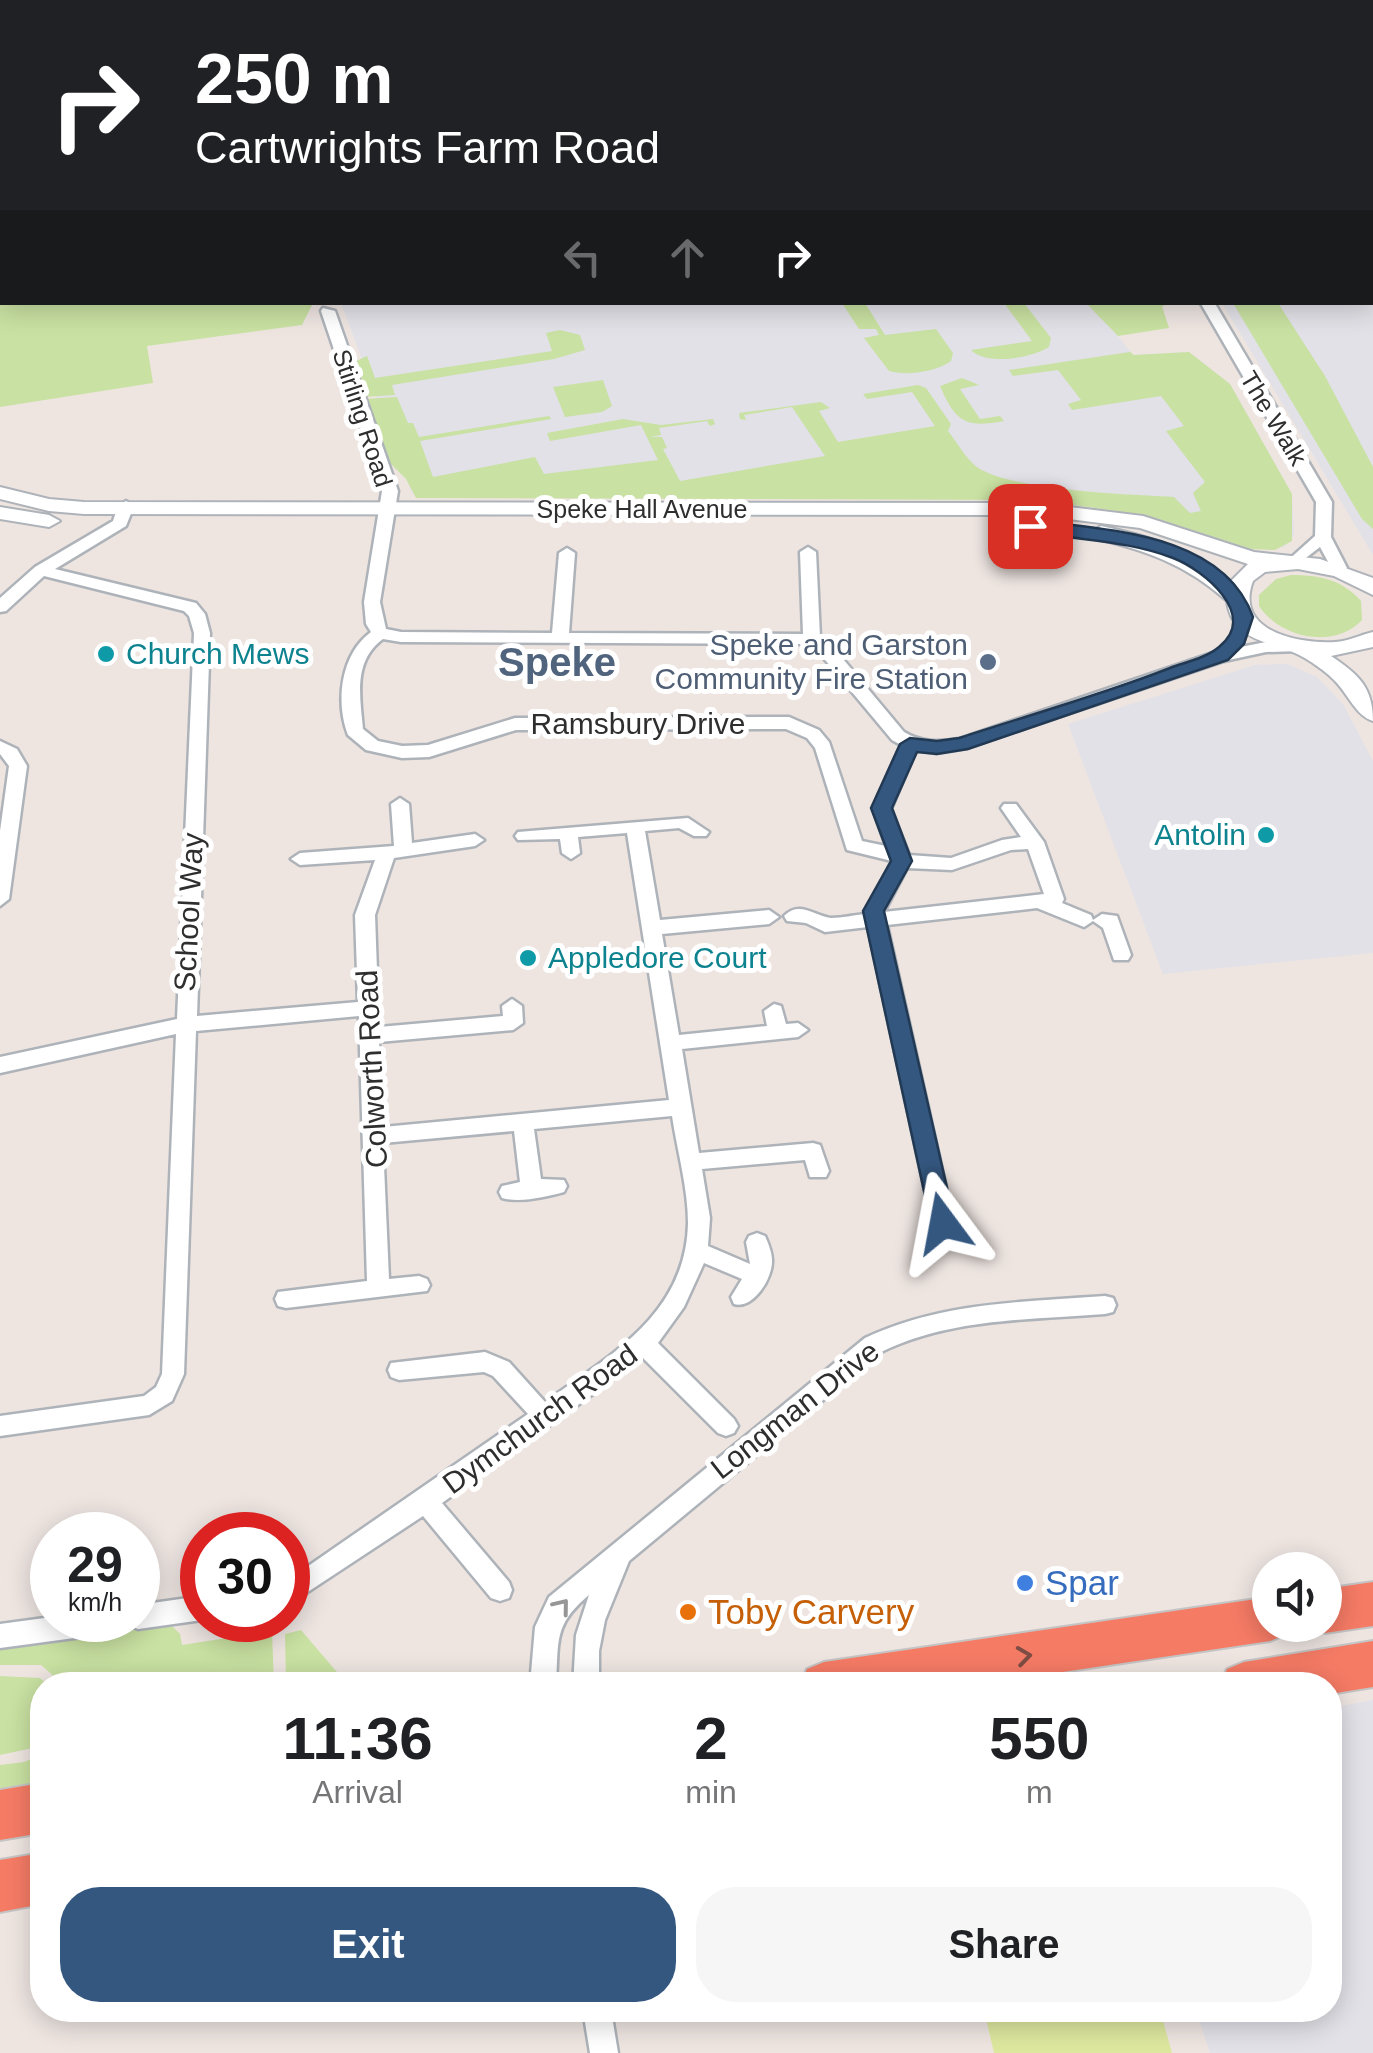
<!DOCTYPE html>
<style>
body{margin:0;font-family:Arial,sans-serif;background:#f6f6f6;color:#202124;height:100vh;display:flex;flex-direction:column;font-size:38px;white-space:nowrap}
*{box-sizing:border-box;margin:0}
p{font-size:32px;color:#757577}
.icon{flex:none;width:55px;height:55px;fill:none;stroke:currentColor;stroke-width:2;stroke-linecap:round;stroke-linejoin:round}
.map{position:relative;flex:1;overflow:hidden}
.side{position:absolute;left:30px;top:1672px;width:1312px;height:350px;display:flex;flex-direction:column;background:#fff;border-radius:40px;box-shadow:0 5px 25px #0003}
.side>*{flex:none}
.guide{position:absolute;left:0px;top:0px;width:1375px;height:305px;box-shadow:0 5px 25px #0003;background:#202124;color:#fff;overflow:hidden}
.buttons{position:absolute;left:1252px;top:1552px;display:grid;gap:20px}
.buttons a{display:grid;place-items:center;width:90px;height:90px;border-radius:50%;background:#fff;box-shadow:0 5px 25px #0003;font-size:50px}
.speed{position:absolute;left:30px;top:1512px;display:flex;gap:20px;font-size:50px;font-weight:700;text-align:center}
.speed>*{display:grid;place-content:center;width:130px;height:130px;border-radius:50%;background:#fff;box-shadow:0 5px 25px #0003;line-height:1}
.speed small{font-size:25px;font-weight:400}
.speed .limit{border:15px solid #d22;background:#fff;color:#111}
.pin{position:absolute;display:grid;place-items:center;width:85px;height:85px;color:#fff;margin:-42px;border-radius:20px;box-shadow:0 5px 15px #0006}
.me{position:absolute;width:110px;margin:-55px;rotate:347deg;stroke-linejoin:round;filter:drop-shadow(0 0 8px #0008)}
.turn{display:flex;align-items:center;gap:35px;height:210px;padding:0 30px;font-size:45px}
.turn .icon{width:130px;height:130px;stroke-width:2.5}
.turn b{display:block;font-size:70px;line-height:85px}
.lanes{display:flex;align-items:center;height:95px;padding:0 30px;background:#0003;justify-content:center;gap:50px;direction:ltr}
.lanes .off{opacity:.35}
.eta{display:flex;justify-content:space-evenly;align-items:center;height:170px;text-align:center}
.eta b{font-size:60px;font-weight:600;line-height:70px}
.cta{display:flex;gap:20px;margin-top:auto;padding:20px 30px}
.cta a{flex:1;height:115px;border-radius:40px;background:#345780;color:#fff;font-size:40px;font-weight:600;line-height:115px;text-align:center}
.cta a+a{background:#f6f6f6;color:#202124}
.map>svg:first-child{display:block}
</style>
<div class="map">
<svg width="1373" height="2053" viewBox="0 0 1373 2053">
<rect width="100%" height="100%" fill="#eee5e1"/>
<!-- industrial -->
<path fill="#e1e1e7" d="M 1373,240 L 1373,555 L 1222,303 L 1372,302 Z
M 341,303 L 1139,303 L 1101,315 L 1133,355 L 1189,352 L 1230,384 L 1292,494 L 1294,535 L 1284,547 L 1270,547 L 1196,523 L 1046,496 L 412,493 Z
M 1287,664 L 1317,677 L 1343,704 L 1373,761 L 1373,953 L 1163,974 L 1068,724 L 1255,665 Z
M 1373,1700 L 1373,2053 L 1210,2053 L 1196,2010 L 1330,2010 L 1330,1708 Z"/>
<!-- airport -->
<path fill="#dce1e7" d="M 0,0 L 418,0 L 420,2 L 2,2 L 0,147 Z"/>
<!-- green -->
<path fill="#c9e1a2" d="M 496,0 L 1039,0 L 475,2 Z
M 0,298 L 2,302 L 313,303 L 302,325 L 147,346 L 153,383 L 0,407 Z
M 842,303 L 865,303 L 885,335 L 936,329 L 953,353 L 951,361 C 936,372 907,376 889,371 L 864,338 L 879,335 L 876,329 L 859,329 Z
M 1004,303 L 1024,303 L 1051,338 L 1049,347 C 1031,358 987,366 971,350 L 1032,341 Z
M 1086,303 L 1173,302 L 1174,303 L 1162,306 L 1169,328 L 1118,336 Z
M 1233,303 L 1278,303 L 1325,376 L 1373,467 L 1373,529 L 1362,519 Z
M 560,330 L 580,335 L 585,350 L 554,359 L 392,385 L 395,395 L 363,397 L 352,363 L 367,356 L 375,378 L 552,351 L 546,333 Z
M 1130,352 L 1134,355 L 1189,352 L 1230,384 L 1292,494 L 1292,541 L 1275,550 L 1251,549 L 1146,515 L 1037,500 L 416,498 L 406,479 L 384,457 L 364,399 L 397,397 L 408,423 L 413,423 L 419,437 L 549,416 L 551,419 L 420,441 L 433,477 L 535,457 L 544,474 L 658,460 L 641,425 L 550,441 L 547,433 L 623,419 L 661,425 L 713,419 L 715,424 L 710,426 L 707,421 L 659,428 L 661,435 L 650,437 L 662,437 L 667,448 L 663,449 L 680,481 L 825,456 L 792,407 L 744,415 L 746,420 L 740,419 L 739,413 L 821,402 L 830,408 L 819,411 L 838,442 L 935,426 L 912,392 L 867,399 L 863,394 L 918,385 L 926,388 L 951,424 L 948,431 C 957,442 966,459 977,467 C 1008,490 1131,495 1174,497 L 1190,513 L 1201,511 L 1193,493 L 1205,482 L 1166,431 L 1184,426 L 1161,396 L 1072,410 L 1068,404 L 1081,400 L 1058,370 L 1013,376 L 1009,370 Z
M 962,378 L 979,385 L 960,389 L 980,419 L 1000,416 L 1004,421 C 966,428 956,423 940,386 Z
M 603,380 L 612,406 L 602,412 L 565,417 L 553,387 Z
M 1291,575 C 1318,575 1342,579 1361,601 L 1362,620 C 1334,650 1280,638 1259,606 L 1259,595 L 1276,579 Z
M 167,1621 L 180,1634 L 182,1645 L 272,1631 L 274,1685 L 64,1685 L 41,1665 L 0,1665 L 0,1648 Z
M 301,1630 L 348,1685 L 286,1685 L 285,1634 Z
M 0,1676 L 40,1678 L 48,1685 L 42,1685 L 42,1746 L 0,1755 Z
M 42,1755 L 42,1783 L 0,1794 L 0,1765 L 24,1762 Z"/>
<!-- pitch -->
<path fill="#dde79e" d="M 984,2010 L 1160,2010 L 1172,2053 L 994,2053 Z"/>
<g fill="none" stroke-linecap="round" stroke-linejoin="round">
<!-- street casing -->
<g stroke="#aeb3b9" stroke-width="5">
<path id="street" d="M 1200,302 L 1214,302 L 1332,502 L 1331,537 L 1347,568 L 1345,571 L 1333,571 L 1320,547 L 1294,567 L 1286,562 L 1315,536 L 1316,502 Z
M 323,308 L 335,311 L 398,491 L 380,602 L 386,629 L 401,632 L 552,633 L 559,553 L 567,548 L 575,553 L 569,633 L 803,634 L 800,552 L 808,547 L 816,552 L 820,637 L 828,641 L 904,732 C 922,743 939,742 959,739 L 1215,652 L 1266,642 L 1299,643 L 1299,651 L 1266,652 L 1224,661 L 967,748 L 936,753 L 916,750 L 891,809 L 909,855 L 951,858 L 1002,840 L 1021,837 L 1001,808 L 1004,804 L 1016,804 L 1044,842 L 1064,899 L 1062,903 L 1091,915 L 1093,920 L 1102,914 L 1117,916 L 1131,955 L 1128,960 L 1114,960 L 1103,928 L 1093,921 L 1084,927 L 1037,908 L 887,925 L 954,1223 L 951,1229 L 943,1232 L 935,1229 L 932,1223 L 868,927 L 825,932 L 806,923 L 787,921 L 784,916 C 800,900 814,916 831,918 C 842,918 854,915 865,914 L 892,861 L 847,850 L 815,748 L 807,738 L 786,729 L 516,730 L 429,757 L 402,758 L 366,750 L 348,735 C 335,701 341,654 371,632 L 366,624 L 364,602 L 382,491 L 321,311 ZM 383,639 L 401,642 L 809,644 L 816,649 L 892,740 L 901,745 L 873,809 L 886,846 L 862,841 L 829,742 L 819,730 L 789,717 L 515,718 L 428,745 L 402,746 L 378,741 L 363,729 C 360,696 353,661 383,639 ZM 1028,849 L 1044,894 L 884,912 L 907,868 L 952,870 L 1011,850 Z
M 126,501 L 134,506 L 126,526 L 55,569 L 196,603 L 205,614 L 210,633 L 197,1016 L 358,1002 L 355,915 L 375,860 L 300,865 L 291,859 L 300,853 L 394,846 L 391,804 L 400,798 L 409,804 L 412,843 L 475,834 L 484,840 L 475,846 L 394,858 L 375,915 L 379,1027 L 503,1016 L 502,1006 L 512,999 L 522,1006 L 523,1023 L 513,1030 L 379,1042 L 383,1127 L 669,1100 L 627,833 L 578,837 L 580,853 L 571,859 L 562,853 L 560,839 L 518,840 L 515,836 L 518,832 L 688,818 L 709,832 L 706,836 L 694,836 L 679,828 L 645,831 L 660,920 L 769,910 L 779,917 L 769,924 L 662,934 L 679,1035 L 767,1026 L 764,1011 L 774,1004 L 781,1006 L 786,1024 L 798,1023 L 808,1030 L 798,1037 L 682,1049 L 699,1153 L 813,1143 L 820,1145 L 829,1171 L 826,1177 L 810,1177 L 805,1160 L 702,1169 L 710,1218 L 708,1246 L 750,1264 L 746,1242 L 749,1236 L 757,1233 L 765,1236 C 768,1243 772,1252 772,1260 C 773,1278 753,1310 734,1304 L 731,1297 L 742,1279 L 704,1263 L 684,1307 L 658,1343 L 734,1419 L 738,1426 L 734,1433 L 726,1436 L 718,1433 L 643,1358 L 442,1503 L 509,1582 L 512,1590 L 509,1598 L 500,1601 L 491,1598 L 423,1516 L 288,1605 L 288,1580 L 528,1414 L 493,1376 L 484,1372 L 399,1380 L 391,1377 L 388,1370 L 391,1363 L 485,1352 L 509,1362 L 545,1402 C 611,1355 686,1314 688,1223 C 688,1188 677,1150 672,1116 L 534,1129 L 541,1179 L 564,1180 L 567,1186 L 564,1192 C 546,1197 520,1203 502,1198 L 499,1192 L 502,1186 L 520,1182 L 514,1131 L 383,1143 L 389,1279 L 419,1276 L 427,1279 L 430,1285 L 427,1291 L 286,1308 L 278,1306 L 275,1299 L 278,1292 L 367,1281 L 359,1016 L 196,1031 L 184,1374 L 172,1401 L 149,1415 L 0,1436 L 0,1416 L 144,1396 L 156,1387 L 162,1374 L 176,1034 L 0,1073 L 0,1057 L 177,1019 L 194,633 L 189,616 L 184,611 L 44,576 L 6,611 L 0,612 L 0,598 L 35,567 L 113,521 L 118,506 Z
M 0,741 L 17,749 L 27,766 L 9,899 L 0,906 L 0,831 L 9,766 L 0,754 Z
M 1105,1296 L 1113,1298 L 1116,1305 L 1113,1312 L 1105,1314 C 1029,1320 951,1318 881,1352 L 629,1561 L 605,1620 L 599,1651 L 599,1685 L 573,1685 L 576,1635 L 589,1595 C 553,1625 559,1641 556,1685 L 530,1685 L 535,1627 L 549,1597 L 865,1338 C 942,1302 1022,1302 1105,1296 Z
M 202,1596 L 202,1620 L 138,1629 L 129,1625 L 119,1632 L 0,1648 L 0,1624 L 52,1617 L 52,1620 L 138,1620 L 138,1605 Z
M 583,2010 L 611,2010 L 618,2053 L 590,2053 Z"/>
</g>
<!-- secondary casing -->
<g stroke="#aeb3b9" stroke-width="4">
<path id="secondary" d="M 0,487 L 49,499 L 84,502 L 1037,503 L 1143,516 L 1254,552 L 1320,559 L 1373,578 L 1373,595 L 1334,576 L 1298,569 L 1265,572 L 1253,581 C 1234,631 1297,644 1335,642 C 1349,641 1360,635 1373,632 L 1373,647 L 1331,656 C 1358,674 1373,687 1373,721 C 1356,716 1348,694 1335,681 C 1327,672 1308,659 1297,654 C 1267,640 1232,641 1227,601 C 1186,564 1145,550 1093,538 L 1090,533 L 1101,526 C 1149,536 1192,549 1231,581 L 1248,564 L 1140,528 L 1037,515 L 84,514 L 49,511 L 0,499 Z
M 0,507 L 49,515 L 60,521 L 49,527 L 0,519 Z"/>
</g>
<!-- highway casing -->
<g stroke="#c4c4c4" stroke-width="4">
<path id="highway" d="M 1373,1582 L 1373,1626 L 1325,1633 L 1308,1626 L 1325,1625 L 1325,1589 Z
M 1270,1597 L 1270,1625 L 1291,1625 L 1287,1634 L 1270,1641 L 976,1685 L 800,1685 L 807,1669 L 824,1662 Z
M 1373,1641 L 1373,1687 L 1330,1694 L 1330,1685 L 1220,1685 L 1227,1669 L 1244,1662 Z
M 42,1783 L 42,1833 L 0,1840 L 0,1790 Z
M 42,1853 L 42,1904 L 0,1912 L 0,1860 Z"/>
</g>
<!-- street -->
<use href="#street" fill="#fff" fill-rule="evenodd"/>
<!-- secondary -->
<use href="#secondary" fill="#fff" fill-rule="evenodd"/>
<!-- highway -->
<use href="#highway" fill="#f57b65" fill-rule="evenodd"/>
</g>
<!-- one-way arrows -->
<defs><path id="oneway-chevron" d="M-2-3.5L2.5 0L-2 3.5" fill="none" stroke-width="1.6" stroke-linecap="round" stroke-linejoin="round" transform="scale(2.5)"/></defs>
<use stroke="#969696" href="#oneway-chevron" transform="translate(562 1606) rotate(-51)"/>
<use stroke="#7e4d44" href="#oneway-chevron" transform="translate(1024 1656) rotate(-8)"/>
<!-- route -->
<path fill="#345780" stroke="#223953" stroke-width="2.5" d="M 1030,520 C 1105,530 1223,532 1253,617 L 1244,644 L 1228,660 L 968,749 L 937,754 L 917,752 L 892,808 L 912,861 L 884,911 L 955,1223 L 952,1230 L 934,1230 L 931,1223 L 863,911 L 891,861 L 871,808 L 900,744 L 910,738 L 937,741 L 959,738 C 1029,715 1101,695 1170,668 C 1186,662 1206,658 1219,647 C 1259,615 1204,570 1173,558 C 1124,539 1073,541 1023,529 L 1023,522 Z"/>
<!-- markers -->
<g fill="#0f9aa8" stroke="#fff" stroke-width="4">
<circle cx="106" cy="654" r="10"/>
<circle cx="1266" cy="835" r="10"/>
<circle cx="528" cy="958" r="10"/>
</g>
<circle fill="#5c6f8a" stroke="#fff" stroke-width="4" cx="988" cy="662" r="10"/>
<circle fill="#3f7fe0" stroke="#fff" stroke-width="4" cx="1025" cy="1583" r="10"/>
<circle fill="#e8710a" stroke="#fff" stroke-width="4" cx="688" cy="1612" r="10"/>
<g text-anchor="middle" stroke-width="10" stroke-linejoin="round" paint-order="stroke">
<!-- far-street labels -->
<g font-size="25" fill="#2e2e2e" stroke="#fff">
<text transform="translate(363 418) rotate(72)" y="9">Stirling Road</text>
<text transform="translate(1274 418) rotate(59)" y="9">The Walk</text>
<text x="642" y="518">Speke Hall Avenue</text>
</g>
<!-- service labels -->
<g font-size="30" fill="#4e5e75" stroke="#fff" text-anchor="end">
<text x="968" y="655">Speke and Garston<tspan x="968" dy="34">Community Fire Station</tspan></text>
</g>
<!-- culture labels -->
<g font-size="30" fill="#0d838f" stroke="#fff" text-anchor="start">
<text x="126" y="664">Church Mews</text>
<text x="1246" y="845" text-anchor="end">Antolin</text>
<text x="548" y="968">Appledore Court</text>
</g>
<!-- street labels -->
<g font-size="30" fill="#2e2e2e" stroke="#fff">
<text x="638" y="734">Ramsbury Drive</text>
<text transform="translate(189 912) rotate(-87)" y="10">School Way</text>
<text transform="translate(372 1069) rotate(-93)" y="10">Colworth Road</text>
<text transform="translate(795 1410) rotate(-38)" y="10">Longman Drive</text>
<text transform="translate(540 1419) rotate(-36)" y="10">Dymchurch Road</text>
</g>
<!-- near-shop labels -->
<g font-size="35" fill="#366cbe" stroke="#fff" text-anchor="start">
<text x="1045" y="1595">Spar</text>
</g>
<!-- near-food labels -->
<g font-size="35" fill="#c56008" stroke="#fff" text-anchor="start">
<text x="708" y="1624">Toby Carvery</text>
</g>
<!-- district labels -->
<g font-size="40" font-weight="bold" fill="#50647d" stroke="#fff">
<text x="557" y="676">Speke</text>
</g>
</g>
</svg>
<div class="buttons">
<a><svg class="icon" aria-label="sound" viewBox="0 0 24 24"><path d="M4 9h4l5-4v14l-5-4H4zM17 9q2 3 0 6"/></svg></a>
</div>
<div class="speed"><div>29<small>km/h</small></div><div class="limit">30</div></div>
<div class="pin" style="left:1030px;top:526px;background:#d93025"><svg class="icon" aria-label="arrive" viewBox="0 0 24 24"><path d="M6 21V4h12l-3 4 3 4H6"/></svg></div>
<svg class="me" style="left:943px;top:1223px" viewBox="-20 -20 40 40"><path d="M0-17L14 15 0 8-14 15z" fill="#345780" stroke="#fff" stroke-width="4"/></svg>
<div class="guide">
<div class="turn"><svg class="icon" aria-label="right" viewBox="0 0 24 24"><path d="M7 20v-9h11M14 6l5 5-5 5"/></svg><div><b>250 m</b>Cartwrights Farm Road</div></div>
<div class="lanes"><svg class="icon off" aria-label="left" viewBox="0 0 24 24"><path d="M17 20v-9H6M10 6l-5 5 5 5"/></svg><svg class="icon off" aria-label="ahead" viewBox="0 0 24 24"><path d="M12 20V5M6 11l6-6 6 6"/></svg><svg class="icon" aria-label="right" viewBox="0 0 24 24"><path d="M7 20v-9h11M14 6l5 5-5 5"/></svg></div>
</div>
<section class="side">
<div class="eta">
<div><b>11:36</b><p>Arrival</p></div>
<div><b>2</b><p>min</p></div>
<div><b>550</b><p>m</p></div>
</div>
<div class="cta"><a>Exit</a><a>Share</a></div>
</section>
</div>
